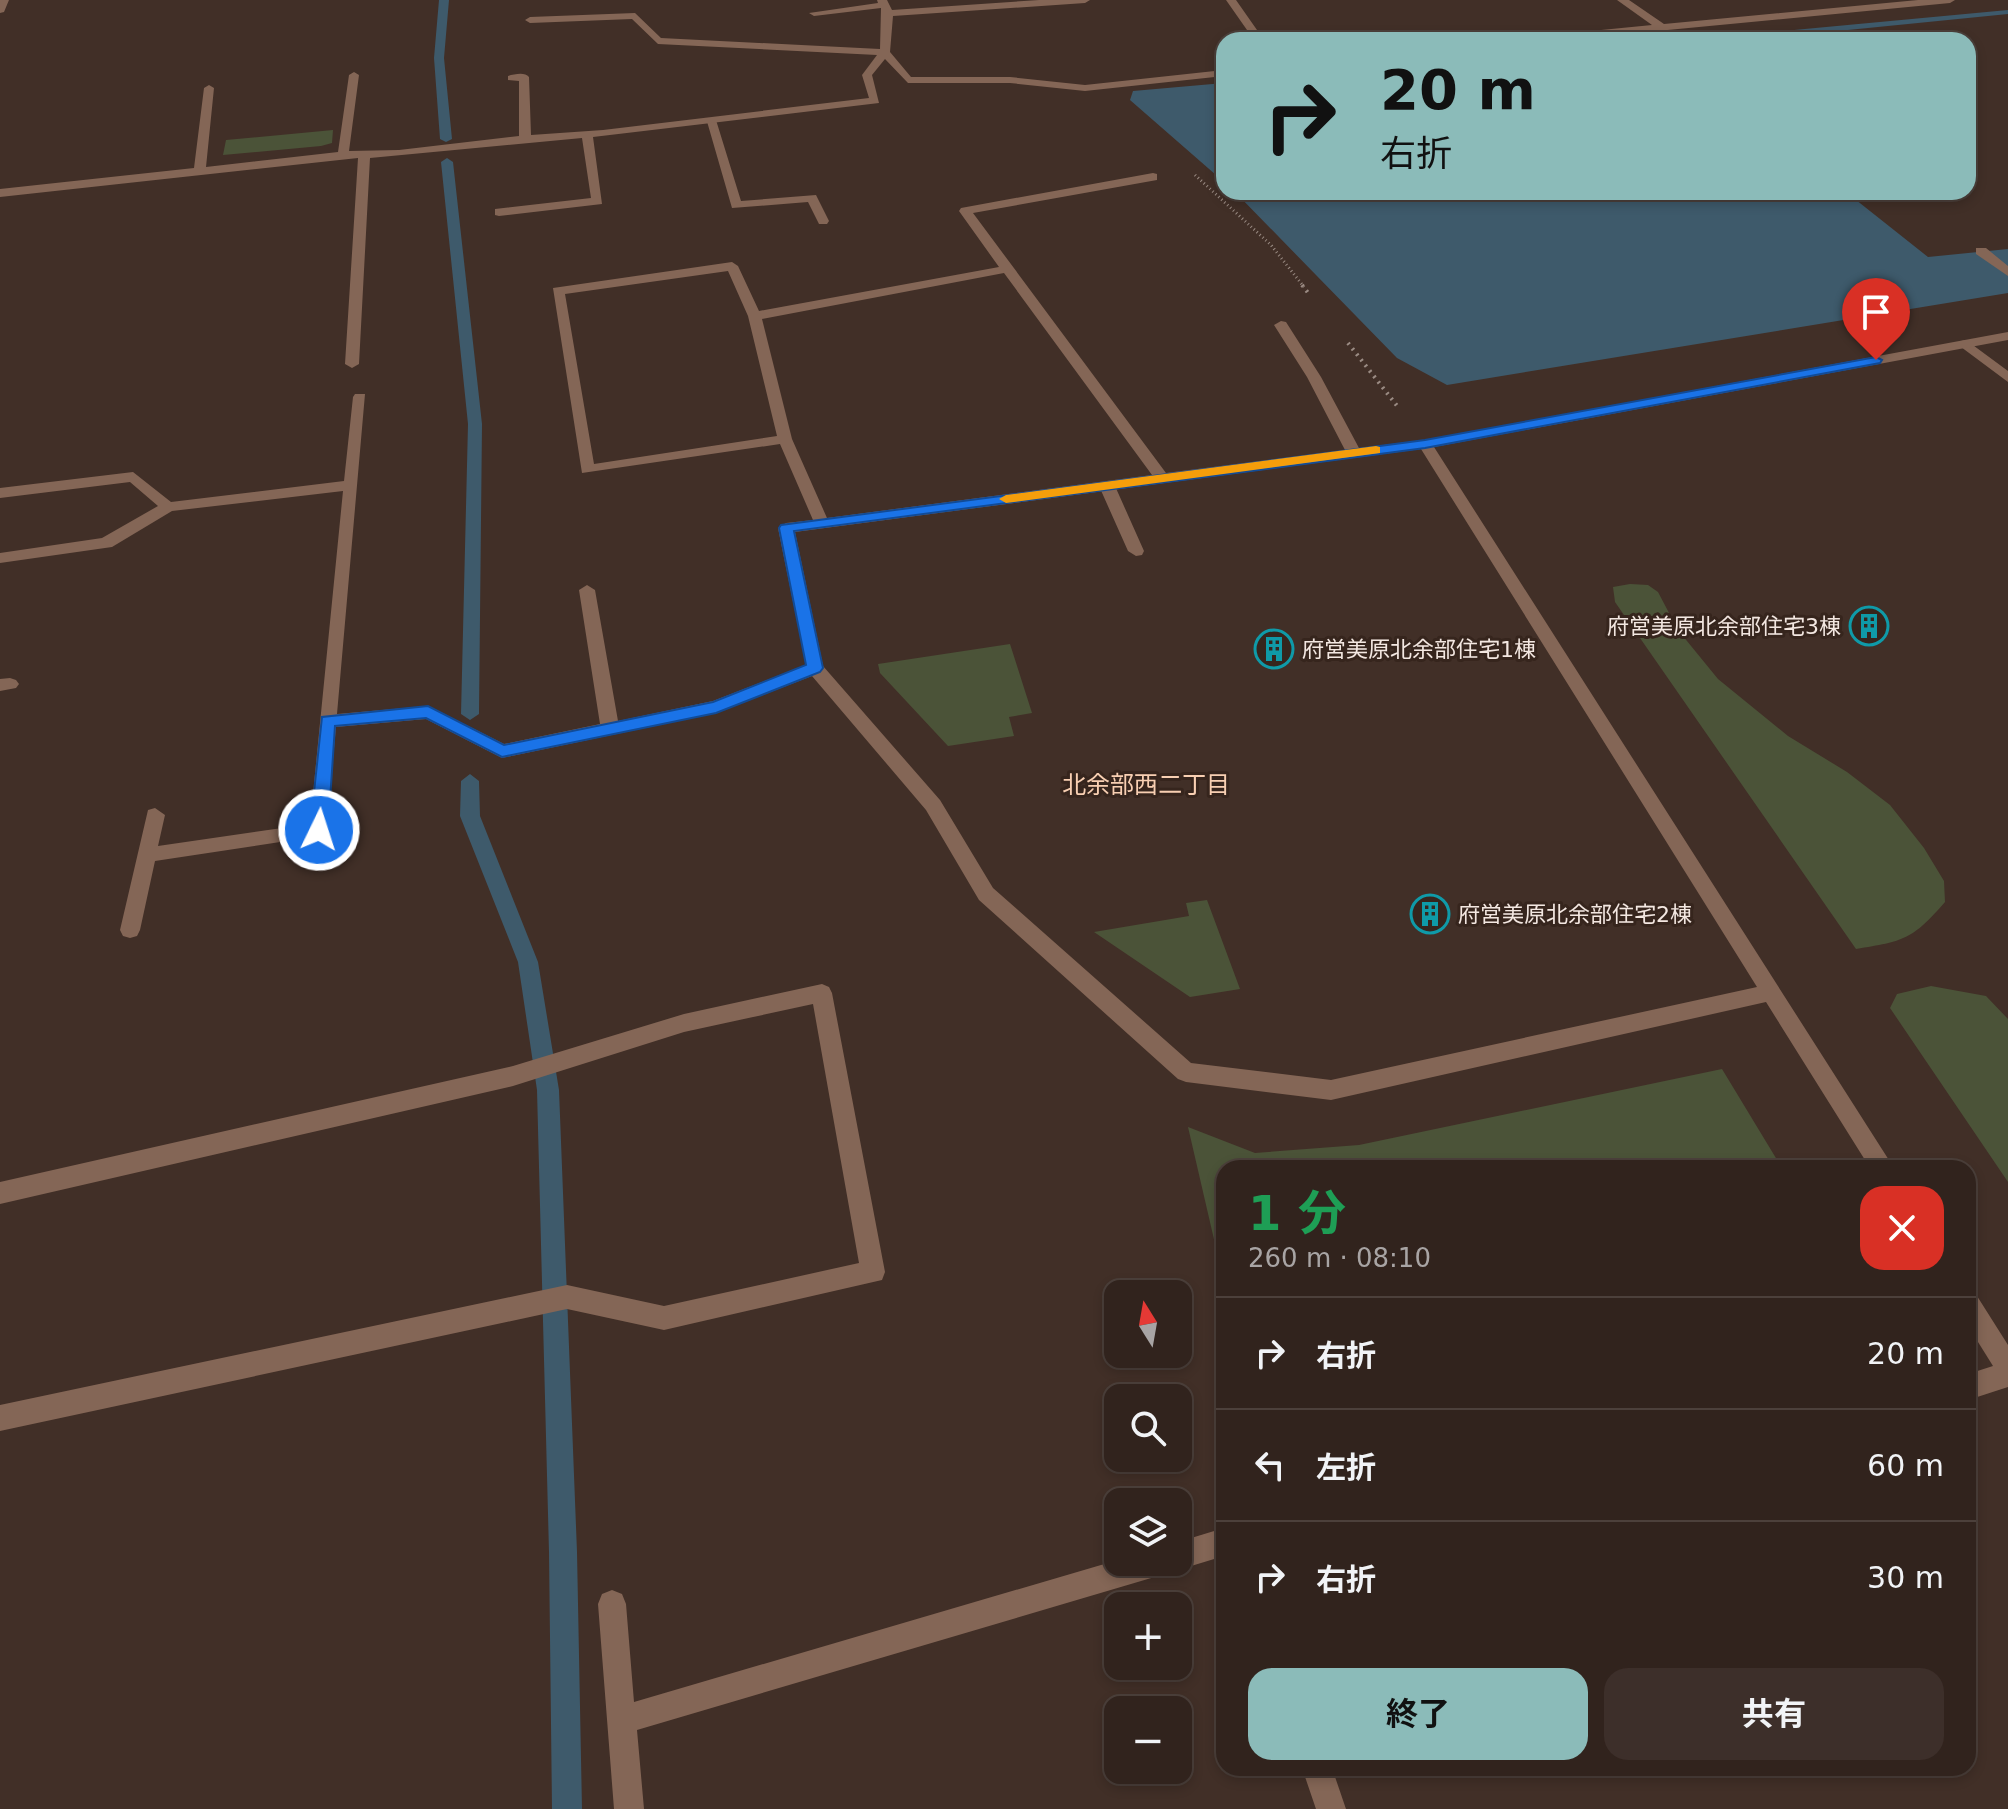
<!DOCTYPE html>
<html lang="ja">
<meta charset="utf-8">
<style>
body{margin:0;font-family:"DejaVu Sans","Noto Sans JP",sans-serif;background:#3d2f2a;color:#f1f3f6;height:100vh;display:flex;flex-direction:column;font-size:30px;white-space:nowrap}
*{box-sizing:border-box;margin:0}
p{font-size:26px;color:#a8a4a4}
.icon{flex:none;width:44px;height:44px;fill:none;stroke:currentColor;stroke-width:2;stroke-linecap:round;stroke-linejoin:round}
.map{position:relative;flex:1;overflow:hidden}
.details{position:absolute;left:1216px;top:1160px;width:760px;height:616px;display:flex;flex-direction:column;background:#31231d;border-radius:24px;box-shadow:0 4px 12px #0003,0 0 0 2px #4c403b}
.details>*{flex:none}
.hud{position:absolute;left:1216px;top:32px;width:760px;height:168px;border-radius:24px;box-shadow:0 4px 12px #0003,0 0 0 2px #4c403b;background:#8bbbb9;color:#111;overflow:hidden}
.needle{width:52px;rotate:349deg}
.fabs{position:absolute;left:1104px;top:1280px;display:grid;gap:16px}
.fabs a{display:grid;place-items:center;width:88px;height:88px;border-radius:16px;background:#31231d;box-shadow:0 4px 12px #0003,0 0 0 2px #4c403b;font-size:40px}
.pin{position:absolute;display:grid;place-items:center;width:68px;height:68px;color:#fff;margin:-82px -34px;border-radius:50% 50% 50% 0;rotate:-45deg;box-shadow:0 0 8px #0007}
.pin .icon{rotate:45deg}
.me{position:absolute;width:88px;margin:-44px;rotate:4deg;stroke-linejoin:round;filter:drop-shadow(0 0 6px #0008)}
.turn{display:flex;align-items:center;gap:28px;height:168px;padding:0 32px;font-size:36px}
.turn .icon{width:104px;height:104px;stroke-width:2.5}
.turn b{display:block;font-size:56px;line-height:68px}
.round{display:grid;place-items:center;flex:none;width:84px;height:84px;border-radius:24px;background:#3d2f2a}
.summary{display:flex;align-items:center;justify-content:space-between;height:136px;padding:0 32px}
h1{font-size:48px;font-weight:700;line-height:60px;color:#1e9e55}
.primary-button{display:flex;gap:16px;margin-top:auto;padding:16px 32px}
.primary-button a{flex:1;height:92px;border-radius:24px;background:#8bbbb9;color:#111;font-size:32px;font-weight:700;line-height:92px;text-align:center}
.primary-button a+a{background:#3d2f2a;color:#f1f3f6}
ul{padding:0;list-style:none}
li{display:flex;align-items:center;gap:24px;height:112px;padding:0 32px;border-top:2px solid #4c403b}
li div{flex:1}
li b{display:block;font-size:30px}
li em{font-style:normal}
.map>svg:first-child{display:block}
</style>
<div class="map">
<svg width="2008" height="1809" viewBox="0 0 2008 1809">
<rect width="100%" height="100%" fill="#412f27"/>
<!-- green -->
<path fill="#4b5338" d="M 333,130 L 332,143 L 321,146 L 223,155 L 226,140 Z
M 1630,584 L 1648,585 L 1658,592 L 1678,630 L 1718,679 L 1788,736 L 1847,772 L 1890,805 L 1924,848 L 1944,881 L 1945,902 C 1912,940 1904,941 1856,949 L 1615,602 L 1613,587 Z
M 1010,644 L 1032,713 L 1009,717 L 1014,736 L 948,746 L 880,673 L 878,664 Z
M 1207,900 L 1240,989 L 1190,997 L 1094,932 L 1189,916 L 1186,903 Z
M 1931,986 L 1986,996 L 2008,1019 L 2008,1182 L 1890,1008 L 1897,994 Z
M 1722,1069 L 1782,1168 L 1224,1168 L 1224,1271 L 1219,1261 L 1188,1127 L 1255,1153 L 1359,1145 Z"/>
<!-- water -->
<path fill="#3e5a6b" d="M 2008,10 L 2008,14 L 1748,40 L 1686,40 Z
M 1224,83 L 1224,182 L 1130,100 L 1133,91 Z
M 1235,192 L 1846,192 L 1928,257 L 2008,249 L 2008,293 L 1447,385 L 1397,358 Z"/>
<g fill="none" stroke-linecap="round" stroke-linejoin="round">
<!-- stream -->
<path fill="#3e5a6b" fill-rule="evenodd" d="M 439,0 L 449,0 L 444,58 L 452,139 L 446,142 L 440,139 L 434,58 Z
M 447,158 L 453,162 L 482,424 L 479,714 L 470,720 L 461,714 L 468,424 L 441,162 Z
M 470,774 L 479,781 L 480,816 L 538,962 L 559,1090 L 577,1552 L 582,1809 L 552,1809 L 549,1552 L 537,1090 L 518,962 L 460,816 L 461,781 Z"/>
<!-- path-far1 -->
<path stroke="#9a8b83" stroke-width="3" stroke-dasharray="1 3" stroke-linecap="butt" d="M 1195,175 L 1271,245 L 1304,287"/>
<!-- path -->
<path stroke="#9a8b83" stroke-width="4" stroke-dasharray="2 5" stroke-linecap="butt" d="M 1302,285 L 1309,294
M 1348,343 L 1398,407"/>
<!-- service -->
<path fill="#846656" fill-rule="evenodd" d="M 706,118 L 716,120 L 741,201 L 816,195 L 829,221 L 827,224 L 819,224 L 808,202 L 732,208 Z
M 1976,248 L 1986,248 L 2008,266 L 2008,276 L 1976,254 Z
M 1966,340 L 2008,371 L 2008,382 L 1961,347 L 1961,341 Z
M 1107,481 L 1115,486 L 1144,551 L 1142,555 L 1136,556 L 1128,551 L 1099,486 Z"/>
<!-- minor -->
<path fill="#846656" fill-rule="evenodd" d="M 0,0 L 9,0 L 4,12 L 0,13 Z
M 877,0 L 887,0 L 892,10 L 1039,0 L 1090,0 L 1085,3 L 893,16 L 890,52 L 911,77 L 1010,77 L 1085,85 L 1224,70 L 1224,76 L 1085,91 L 1010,83 L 908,83 L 885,59 L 872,75 L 879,103 L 593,137 L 602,204 L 499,216 L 495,215 L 495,209 L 591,198 L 582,138 L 370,158 L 359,364 L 352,368 L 345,364 L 358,158 L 0,197 L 0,189 L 194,168 L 204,88 L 209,85 L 214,88 L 206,167 L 338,152 L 349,75 L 354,72 L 359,75 L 349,151 L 399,150 L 519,136 L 519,81 L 508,80 L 508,76 C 515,74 525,72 529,77 L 531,135 L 603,130 L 869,98 L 862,75 L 877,55 L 658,44 L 632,19 L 530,23 L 525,20 L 530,17 L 635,13 L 661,38 L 880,49 L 881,8 L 814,16 L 809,13 L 878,3 Z
M 1226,0 L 1236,0 L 1264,40 L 1254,40 Z
M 1617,0 L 1629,0 L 1664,24 L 1918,0 L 1955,0 L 1950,3 L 1563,40 L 1525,40 L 1530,37 L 1652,25 Z
M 1153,173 L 1157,174 L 1157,180 L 973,213 L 1166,473 L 1345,450 L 1307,377 L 1274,325 L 1281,321 L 1286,322 L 1321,377 L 1359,448 L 1425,440 L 2008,332 L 2008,340 L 1434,447 L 1894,1168 L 1870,1168 L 1766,1002 L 1331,1100 L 1186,1082 L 1178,1079 L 979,900 L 926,810 L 812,676 L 716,713 L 502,758 L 426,719 L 336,727 L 326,835 L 155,861 L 140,930 L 137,936 L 130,938 L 123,936 L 120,930 L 148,810 L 155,808 L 165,815 L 158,846 L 310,824 L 343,491 L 172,511 L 112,547 L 0,563 L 0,553 L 102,538 L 158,506 L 130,482 L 0,498 L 0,488 L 133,472 L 171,502 L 344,481 L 353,397 L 355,394 L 365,394 L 337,714 L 428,706 L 504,744 L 600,724 L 579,590 L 587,585 L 595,590 L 618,721 L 713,701 L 806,665 L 778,528 L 786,523 L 813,520 L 780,444 L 582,473 L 553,288 L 732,262 L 738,266 L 759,311 L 999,267 L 959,211 L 961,208 ZM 728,271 L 748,316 L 777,436 L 594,464 L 565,294 ZM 1004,273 L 1152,475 L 827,518 L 792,439 L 762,319 ZM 1421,449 L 1757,987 L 1331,1080 L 1191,1063 L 993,888 L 940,800 L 823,666 L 795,532 Z
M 10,678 L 16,680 L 19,684 L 16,688 L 0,691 L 0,679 Z
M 822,984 L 829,987 L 832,993 L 885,1272 L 882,1280 L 664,1330 L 567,1309 L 0,1431 L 0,1405 L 567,1285 L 664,1306 L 859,1263 L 813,1004 L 684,1032 L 513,1086 L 0,1204 L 0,1182 L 513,1066 L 684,1014 Z
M 1968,1292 L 1977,1296 L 2008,1345 L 2008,1387 L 1968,1400 L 1968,1374 L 1993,1366 L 1968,1326 Z
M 1224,1528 L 1224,1556 L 1178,1570 L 1170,1566 L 1168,1572 L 1158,1576 L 637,1730 L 644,1809 L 614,1809 L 598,1604 L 602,1594 L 612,1590 L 622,1594 L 626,1604 L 634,1702 L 1118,1560 L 1178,1562 L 1178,1542 Z
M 1302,1768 L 1332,1768 L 1346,1809 L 1316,1809 Z"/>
</g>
<!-- route -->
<path fill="#1a73e8" stroke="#114b97" stroke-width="2" d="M 1876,357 L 1882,360 L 1880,363 L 1425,448 L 794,531 L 823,668 L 820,672 L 716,713 L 502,757 L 426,718 L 335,726 L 328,830 L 319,837 L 310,830 L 322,717 L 428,706 L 504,745 L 713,702 L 806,665 L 779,528 L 781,525 L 1425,440 Z"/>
<!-- slow -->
<path fill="#f59e0b" d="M 1376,446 L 1380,447 L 1380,453 L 1006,503 L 999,499 L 1006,495 Z"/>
<!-- icons -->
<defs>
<g id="building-ring" transform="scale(2)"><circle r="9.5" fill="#36251d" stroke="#0f9aa8" stroke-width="1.5"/><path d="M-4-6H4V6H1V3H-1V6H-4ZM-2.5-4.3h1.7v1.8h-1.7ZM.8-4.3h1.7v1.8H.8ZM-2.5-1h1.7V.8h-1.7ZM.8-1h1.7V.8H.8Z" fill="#0f9aa8"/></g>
</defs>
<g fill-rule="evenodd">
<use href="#building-ring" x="1869" y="626"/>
<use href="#building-ring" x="1274" y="649"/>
<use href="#building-ring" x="1430" y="914"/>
</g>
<g text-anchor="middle" stroke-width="6" stroke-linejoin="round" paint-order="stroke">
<!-- poi labels -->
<g font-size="22" fill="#f3e7e1" stroke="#36251d" text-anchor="start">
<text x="1841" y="634" text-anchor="end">府営美原北余部住宅3棟</text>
<text x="1302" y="657">府営美原北余部住宅1棟</text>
<text x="1458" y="922">府営美原北余部住宅2棟</text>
</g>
<!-- neighbourhood labels -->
<g font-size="24" fill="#f8cfb2" stroke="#36251d">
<text x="1146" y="793">北余部西二丁目</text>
</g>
</g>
</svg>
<div class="fabs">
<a><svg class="needle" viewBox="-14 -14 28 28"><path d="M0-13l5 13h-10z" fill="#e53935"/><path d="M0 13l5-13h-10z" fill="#a8a4a4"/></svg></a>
<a><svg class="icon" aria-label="search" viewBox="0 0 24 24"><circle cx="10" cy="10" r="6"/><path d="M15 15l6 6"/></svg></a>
<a><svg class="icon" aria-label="layers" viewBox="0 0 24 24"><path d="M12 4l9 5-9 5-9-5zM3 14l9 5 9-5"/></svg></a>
<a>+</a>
<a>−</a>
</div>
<div class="pin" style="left:1876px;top:360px;background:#d93025"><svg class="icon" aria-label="arrive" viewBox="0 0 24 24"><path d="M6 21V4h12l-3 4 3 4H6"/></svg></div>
<svg class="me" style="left:319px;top:830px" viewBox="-20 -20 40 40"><circle r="17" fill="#1a73e8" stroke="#fff" stroke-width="3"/><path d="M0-11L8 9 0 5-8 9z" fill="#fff"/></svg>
<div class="hud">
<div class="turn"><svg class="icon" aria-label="right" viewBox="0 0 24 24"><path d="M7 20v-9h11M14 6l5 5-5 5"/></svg><div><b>20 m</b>右折</div></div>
</div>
<section class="details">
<div class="summary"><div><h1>1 分</h1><p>260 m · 08:10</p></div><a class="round" style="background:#d93025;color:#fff"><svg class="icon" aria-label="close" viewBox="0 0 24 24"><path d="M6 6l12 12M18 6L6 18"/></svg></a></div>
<ul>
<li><svg class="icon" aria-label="right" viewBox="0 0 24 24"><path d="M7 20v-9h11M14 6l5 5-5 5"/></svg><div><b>右折</b></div><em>20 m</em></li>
<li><svg class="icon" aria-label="left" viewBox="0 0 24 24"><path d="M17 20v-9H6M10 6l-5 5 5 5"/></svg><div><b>左折</b></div><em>60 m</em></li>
<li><svg class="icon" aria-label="right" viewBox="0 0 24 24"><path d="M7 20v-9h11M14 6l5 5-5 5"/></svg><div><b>右折</b></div><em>30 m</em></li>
</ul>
<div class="primary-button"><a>終了</a><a>共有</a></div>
</section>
</div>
